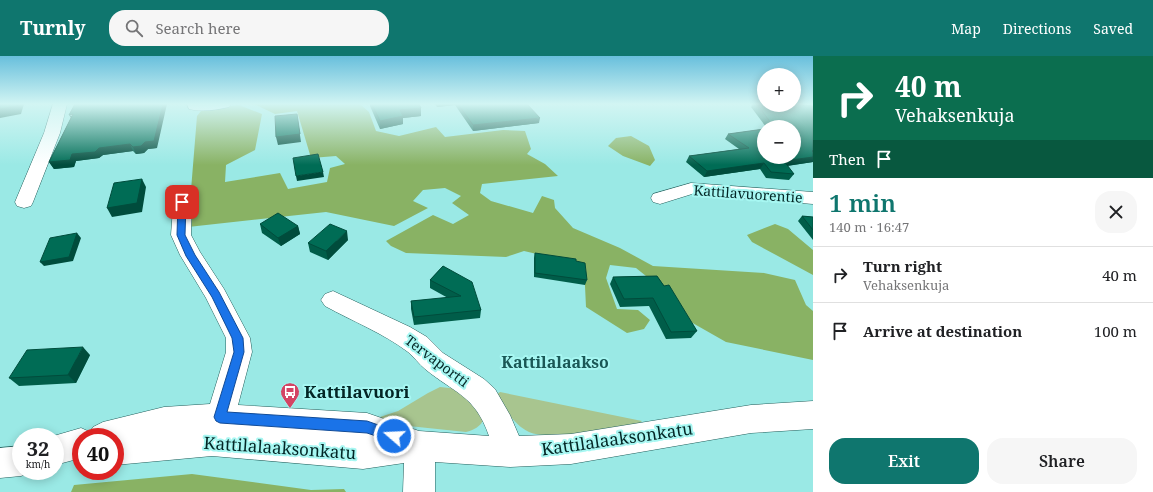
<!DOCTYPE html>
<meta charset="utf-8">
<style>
body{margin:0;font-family:"Noto Serif",serif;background:#f6f6f6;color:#202124;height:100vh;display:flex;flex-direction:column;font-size:15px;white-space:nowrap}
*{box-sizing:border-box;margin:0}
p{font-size:13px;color:#757577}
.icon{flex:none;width:22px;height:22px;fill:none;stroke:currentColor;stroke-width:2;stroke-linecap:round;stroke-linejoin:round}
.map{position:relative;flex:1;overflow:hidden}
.panel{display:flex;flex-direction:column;background:#fff;width:340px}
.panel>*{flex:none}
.hud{background:#0b6e4f;color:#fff;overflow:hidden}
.fabs{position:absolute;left:757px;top:12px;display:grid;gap:8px}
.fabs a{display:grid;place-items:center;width:44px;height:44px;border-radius:50%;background:#fff;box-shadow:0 2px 10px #0003;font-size:20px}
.speed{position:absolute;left:12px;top:372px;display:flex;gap:8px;font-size:20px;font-weight:700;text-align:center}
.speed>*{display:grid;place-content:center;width:52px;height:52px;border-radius:50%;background:#fff;box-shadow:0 2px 10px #0003;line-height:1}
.speed small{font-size:10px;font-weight:400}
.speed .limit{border:6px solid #d22;background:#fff;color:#111}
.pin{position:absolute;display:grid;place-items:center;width:34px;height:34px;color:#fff;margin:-17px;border-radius:8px;box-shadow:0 2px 6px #0006}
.me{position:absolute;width:44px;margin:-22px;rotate:289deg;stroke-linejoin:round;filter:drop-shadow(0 0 3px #0008)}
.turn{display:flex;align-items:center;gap:14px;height:84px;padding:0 16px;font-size:18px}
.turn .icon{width:52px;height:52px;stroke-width:2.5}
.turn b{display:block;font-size:28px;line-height:34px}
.then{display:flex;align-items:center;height:38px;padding:0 16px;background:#0003;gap:8px;font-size:15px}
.round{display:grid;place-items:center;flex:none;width:42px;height:42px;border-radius:16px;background:#f6f6f6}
.overview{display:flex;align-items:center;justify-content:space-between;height:68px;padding:0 16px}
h1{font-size:24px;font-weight:600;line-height:30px;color:#0f766e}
.action{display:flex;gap:8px;margin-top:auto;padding:8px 16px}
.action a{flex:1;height:46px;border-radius:16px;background:#0f766e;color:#fff;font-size:16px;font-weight:600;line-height:46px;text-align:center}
.action a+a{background:#f6f6f6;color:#202124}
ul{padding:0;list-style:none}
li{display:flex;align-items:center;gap:12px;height:56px;padding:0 16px;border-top:1px solid #e0e0e0}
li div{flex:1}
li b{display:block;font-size:15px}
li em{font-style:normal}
header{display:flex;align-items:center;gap:24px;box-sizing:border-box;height:56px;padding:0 20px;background:#0f766e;color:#fff}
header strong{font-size:19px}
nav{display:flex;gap:22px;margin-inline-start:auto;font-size:14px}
.search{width:280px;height:36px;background:#f6f6f6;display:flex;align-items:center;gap:10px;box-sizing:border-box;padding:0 14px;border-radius:16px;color:#757577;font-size:15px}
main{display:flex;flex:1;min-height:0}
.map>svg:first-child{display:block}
</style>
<header>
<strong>Turnly</strong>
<div class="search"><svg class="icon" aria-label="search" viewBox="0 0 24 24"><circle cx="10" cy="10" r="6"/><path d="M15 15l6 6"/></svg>Search here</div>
<nav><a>Map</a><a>Directions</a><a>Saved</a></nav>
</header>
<main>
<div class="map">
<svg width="813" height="436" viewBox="0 0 813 436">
<rect width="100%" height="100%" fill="#9ae9e5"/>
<!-- green -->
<path fill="#a8c58f" d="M 440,331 L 459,333 L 484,363 C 480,371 474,374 466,376 L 380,367 L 380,361 L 398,355 L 428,337 Z
M 500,336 L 642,365 L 637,369 C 613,372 549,385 529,376 C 514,369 506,354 497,342 L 497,338 Z"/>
<!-- forest -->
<path fill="#89b264" d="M 254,48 L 360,48 L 369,56 L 376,75 L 399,80 L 436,71 L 445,81 L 503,74 L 525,75 L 531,93 L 527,98 L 545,108 L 558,120 L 482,128 L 480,137 L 491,145 L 533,157 L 542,140 L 554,144 L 555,152 L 573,172 L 620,192 L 653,210 L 764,217 L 795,224 L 806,249 L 813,255 L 813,304 L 726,286 L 675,257 L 661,232 L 636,212 L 610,209 L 606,222 L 617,253 L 638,254 L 650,264 L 644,273 L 627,277 L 586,251 L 584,209 L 524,195 L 506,201 L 406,197 L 391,190 L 386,185 L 433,159 L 453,168 L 469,159 L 452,147 L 461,140 L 445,132 L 423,134 L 413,145 L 428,152 L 394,170 L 326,156 L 188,171 L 197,60 L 201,55 L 208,53 L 239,49 L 262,58 L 255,94 L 226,109 L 225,126 L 280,117 L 288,133 L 327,126 L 330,112 L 345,108 L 336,100 L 311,102 L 297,55 L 275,58 Z
M 631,80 L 649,90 L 655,104 L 650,110 L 623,100 L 608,90 L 616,82 Z
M 775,168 L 788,173 L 813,194 L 813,219 L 752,186 L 747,179 Z
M 192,418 L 311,434 L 344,433 L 346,436 L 71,436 L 74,429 Z"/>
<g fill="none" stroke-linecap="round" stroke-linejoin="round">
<!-- minor casing -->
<g stroke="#225f5c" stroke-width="1">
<path id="minor" d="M 53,48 L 67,48 L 60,77 L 33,146 L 31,150 L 24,152 L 17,150 L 15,146 L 44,77 Z
M 187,48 L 231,48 L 229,51 C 217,54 201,56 189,53 Z
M 691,127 L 813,136 L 813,148 L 692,138 L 660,148 L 653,146 L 651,142 L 653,138 Z
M 183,132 L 189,134 L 192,138 L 191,179 L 200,196 L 224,233 L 250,282 L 252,296 L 238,349 L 367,357 L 419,375 L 489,380 C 475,339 454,337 425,313 C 419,308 414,301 408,296 C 383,277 352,265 325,250 L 321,244 L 325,238 L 333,235 L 410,271 L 427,281 L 443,297 L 484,323 L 495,333 L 510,359 L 519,380 L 571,378 L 751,349 L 813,345 L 813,373 L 751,377 L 571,408 L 510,411 L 435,406 L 435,436 L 403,436 L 404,407 L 363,413 L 212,400 L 115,409 L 115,381 L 81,381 L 81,402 L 55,409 L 55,381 L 50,381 L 81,372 L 90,376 L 93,371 L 103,366 L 164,351 L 210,348 L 226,296 L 226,282 L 206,242 L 180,199 L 171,179 L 174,138 L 177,134 Z
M 21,390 L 21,415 L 32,416 L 21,420 L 0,422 L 0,392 Z"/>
</g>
<!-- minor -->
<use href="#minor" fill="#fff" fill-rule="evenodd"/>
</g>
<!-- wall -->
<path fill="#005d49" d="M 370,48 L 419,48 L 421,52 L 421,60 L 403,62 L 403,68 L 380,73 L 370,50 Z
M 435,48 L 527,48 L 539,67 L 473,75 L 455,49 L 437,51 Z
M 753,48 L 764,48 L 764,49 L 794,49 L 794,48 L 813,50 L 813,106 L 787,110 L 794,118 L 789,124 L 766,122 L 760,113 L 704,121 L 686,106 L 689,100 L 739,93 L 725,83 L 728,78 L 764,73 L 764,101 L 794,101 L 794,71 L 766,71 L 751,51 Z
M 69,59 L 157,92 L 148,93 L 144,97 L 136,98 L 133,95 L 103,99 L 99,102 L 76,105 L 74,111 L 54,113 L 49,106 L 71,62 Z
M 802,160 L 813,161 L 813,184 L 798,165 Z
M 260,168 L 298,170 L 300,178 L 281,190 L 262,177 Z
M 348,184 L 328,204 L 310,196 L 308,187 Z
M 535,197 L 576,205 L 587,224 L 585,229 L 534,221 L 534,202 Z
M 443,210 L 481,254 L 480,262 L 414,269 L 411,253 L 411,245 L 448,242 L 430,232 L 430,224 Z
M 657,220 L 697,275 L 691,282 L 666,283 L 649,250 L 620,251 L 610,228 L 613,221 Z
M 90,299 L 76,327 L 19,330 L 9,322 Z"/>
<!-- shaded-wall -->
<path fill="#004c3c" d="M 17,48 L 24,48 L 21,58 L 0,62 L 0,53 Z
M 163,48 L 167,48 L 157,92 L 148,93 L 144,97 L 136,98 L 133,91 Z
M 437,48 L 455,48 L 455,49 L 437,51 Z
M 421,52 L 421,60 L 403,62 L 403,68 L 380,73 L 380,65 L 400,54 Z
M 297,58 L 301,86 L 278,89 L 276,81 Z
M 540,62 L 539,67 L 473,75 L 473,69 Z
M 130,88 L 133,95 L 103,99 L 99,102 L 76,105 L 74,111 L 54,113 L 49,106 L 72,98 L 99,92 Z
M 813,101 L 813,106 L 779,111 L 784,105 Z
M 764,107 L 760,113 L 704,121 L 707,115 Z
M 323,116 L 324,121 L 297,125 L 296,120 Z
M 142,123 L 146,131 L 142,156 L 112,161 L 107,152 Z
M 298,170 L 300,178 L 281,190 L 278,182 Z
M 347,175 L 348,184 L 328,204 L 326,195 Z
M 77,177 L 81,182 L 73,205 L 44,210 L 40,206 Z
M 83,291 L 90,299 L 76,327 L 68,319 Z"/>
<!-- building -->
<path fill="#006c55" stroke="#004c3c" d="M 0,48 L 17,48 L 16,50 L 0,53 Z
M 75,48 L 163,48 L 154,85 L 145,86 L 141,90 L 133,91 L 130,88 L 99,92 L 95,96 L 72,98 L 70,104 L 49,106 L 73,58 L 69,59 Z
M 372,48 L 419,48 L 421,52 L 400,54 L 403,60 L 380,65 Z
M 458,48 L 527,48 L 540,62 L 473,69 Z
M 757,48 L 764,48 L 764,49 L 794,49 L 794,48 L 813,50 L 813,94 L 812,95 L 813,96 L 813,101 L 784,105 L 794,118 L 771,116 L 764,107 L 707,115 L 689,100 L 749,92 L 728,78 L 764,73 L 764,101 L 794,101 L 794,71 L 774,71 Z
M 297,58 L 300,78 L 276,81 L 275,60 Z
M 318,98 L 323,116 L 296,120 L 293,102 Z
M 142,123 L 137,147 L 107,152 L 114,127 Z
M 278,157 L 298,170 L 278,182 L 260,168 Z
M 802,160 L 813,161 L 813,174 Z
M 330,168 L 347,175 L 326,195 L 308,187 Z
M 77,177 L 69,201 L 40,206 L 50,182 Z
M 535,197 L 576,203 L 576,205 L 585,207 L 587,224 L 535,217 Z
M 443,210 L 472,226 L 481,254 L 414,261 L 411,245 L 461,240 L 430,224 Z
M 657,220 L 664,230 L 669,229 L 697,275 L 671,276 L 653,242 L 624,243 L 613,221 Z
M 83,291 L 68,319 L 9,322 L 27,294 Z"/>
<!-- sky -->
<linearGradient id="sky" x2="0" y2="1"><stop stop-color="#68bfdc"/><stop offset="0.44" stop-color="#d2f5f3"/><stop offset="1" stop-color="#d2f5f3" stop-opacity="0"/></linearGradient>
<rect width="813" height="109" fill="url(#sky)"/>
<!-- route -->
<path fill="#1a73e8" stroke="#114b97" d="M 182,144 L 186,146 L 185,179 L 195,199 L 219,236 L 243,282 L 244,296 L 227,356 L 367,365 L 398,376 L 400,380 L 398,385 L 394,386 L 367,377 L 220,367 L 216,365 L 214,361 L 234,296 L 232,282 L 212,241 L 186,200 L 177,179 L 178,146 Z"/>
<!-- icons -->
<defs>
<g id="bus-pin" transform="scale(1)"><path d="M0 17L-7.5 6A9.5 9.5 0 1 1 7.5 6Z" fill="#d44464" stroke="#a7f7f2"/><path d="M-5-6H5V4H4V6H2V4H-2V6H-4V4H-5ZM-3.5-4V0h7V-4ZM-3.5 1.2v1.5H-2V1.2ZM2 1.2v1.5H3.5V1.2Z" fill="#fff"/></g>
</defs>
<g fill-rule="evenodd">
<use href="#bus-pin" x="290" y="336"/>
</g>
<g text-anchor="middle" stroke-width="4" stroke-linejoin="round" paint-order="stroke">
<!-- street labels -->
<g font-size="14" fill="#032625" stroke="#a7f7f2">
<text transform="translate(748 138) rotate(4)" y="5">Kattilavuorentie</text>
<text transform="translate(437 305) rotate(37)" y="5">Tervaportti</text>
</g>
<!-- quarter labels -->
<g font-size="16" font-weight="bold" fill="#1a5856" stroke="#a7f7f2">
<text x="555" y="312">Kattilalaakso</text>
</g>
<!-- near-poi labels -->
<g font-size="17" font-weight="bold" fill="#032625" stroke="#a7f7f2" text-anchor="start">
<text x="304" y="342">Kattilavuori</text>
</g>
<!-- near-street labels -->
<g font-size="17" fill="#032625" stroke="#a7f7f2">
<text transform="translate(617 383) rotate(-8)" y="6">Kattilalaaksonkatu</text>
<text transform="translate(280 392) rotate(4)" y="6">Kattilalaaksonkatu</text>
</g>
</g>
</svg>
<div class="fabs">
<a>+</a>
<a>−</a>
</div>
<div class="speed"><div>32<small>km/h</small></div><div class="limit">40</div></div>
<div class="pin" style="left:182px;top:146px;background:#d93025"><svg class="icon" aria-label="arrive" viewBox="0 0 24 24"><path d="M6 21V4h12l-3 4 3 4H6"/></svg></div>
<svg class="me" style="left:394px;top:380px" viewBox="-20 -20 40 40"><circle r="17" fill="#1a73e8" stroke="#fff" stroke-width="3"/><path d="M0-11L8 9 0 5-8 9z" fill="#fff"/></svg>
</div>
<section class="panel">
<div class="hud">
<div class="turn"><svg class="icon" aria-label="right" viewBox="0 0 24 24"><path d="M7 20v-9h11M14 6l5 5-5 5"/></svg><div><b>40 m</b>Vehaksenkuja</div></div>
<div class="then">Then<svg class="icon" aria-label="arrive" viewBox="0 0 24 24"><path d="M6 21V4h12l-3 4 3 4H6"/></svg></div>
</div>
<div class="overview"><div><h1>1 min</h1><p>140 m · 16:47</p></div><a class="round"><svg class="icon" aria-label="close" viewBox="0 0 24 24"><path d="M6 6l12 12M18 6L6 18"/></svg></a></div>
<ul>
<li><svg class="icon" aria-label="right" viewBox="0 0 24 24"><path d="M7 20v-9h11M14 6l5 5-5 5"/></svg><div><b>Turn right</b><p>Vehaksenkuja</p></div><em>40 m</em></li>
<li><svg class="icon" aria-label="arrive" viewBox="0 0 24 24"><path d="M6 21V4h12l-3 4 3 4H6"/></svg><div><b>Arrive at destination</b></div><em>100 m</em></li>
</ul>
<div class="action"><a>Exit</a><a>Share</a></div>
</section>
</main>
